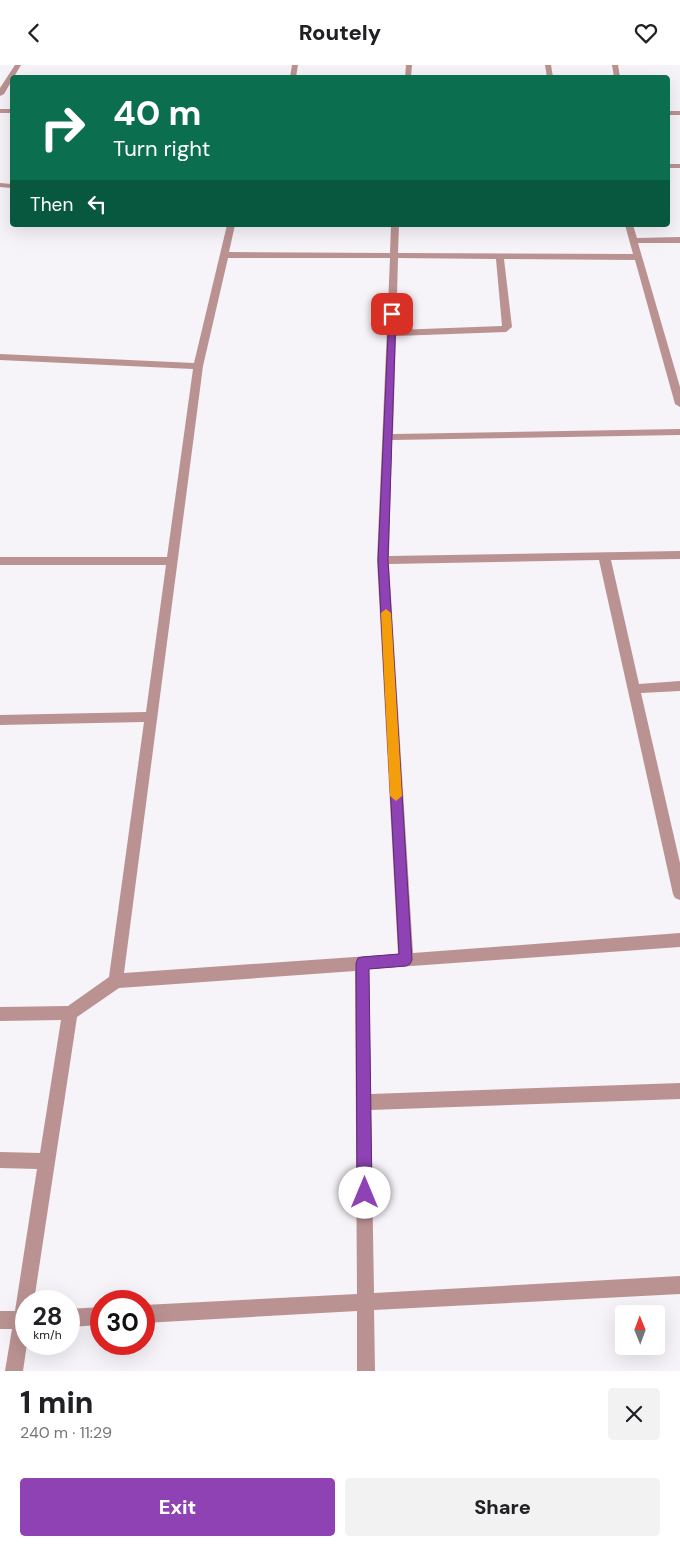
<!DOCTYPE html>
<meta charset="utf-8">
<style>
body{margin:0;font-family:"DM Sans",sans-serif;background:#f2f2f2;color:#202124;height:100vh;display:flex;flex-direction:column;font-size:19px;white-space:nowrap}
*{box-sizing:border-box;margin:0}
p{font-size:16px;color:#757577}
.icon{flex:none;width:28px;height:28px;fill:none;stroke:currentColor;stroke-width:2;stroke-linecap:round;stroke-linejoin:round}
.map{position:relative;height:1306px;overflow:hidden}
.sheet{display:flex;flex-direction:column;background:#fff;flex:1}
.sheet>*{flex:none}
.hud{position:absolute;left:10px;top:10px;width:660px;height:152px;border-radius:5px;box-shadow:0 5px 20px #0002;background:#0b6e4f;color:#fff;overflow:hidden}
.needle{width:32px;rotate:359deg}
.fabs{position:absolute;left:615px;top:1240px;display:grid;gap:10px}
.fabs a{display:grid;place-items:center;width:50px;height:50px;border-radius:5px;background:#fff;box-shadow:0 5px 20px #0002;font-size:25px}
.speed{position:absolute;left:15px;top:1225px;display:flex;gap:10px;font-size:25px;font-weight:700;text-align:center}
.speed>*{display:grid;place-content:center;width:65px;height:65px;border-radius:50%;background:#fff;box-shadow:0 5px 20px #0002;line-height:1}
.speed small{font-size:12px;font-weight:400}
.speed .limit{border:8px solid #d22;background:#fff;color:#111}
.pin{position:absolute;display:grid;place-items:center;width:42px;height:42px;color:#fff;margin:-21px;border-radius:10px;box-shadow:0 2px 8px #0006}
.me{position:absolute;width:55px;margin:-28px;rotate:0deg;stroke-linejoin:round;filter:drop-shadow(0 0 4px #0008)}
.turn{display:flex;align-items:center;gap:18px;height:105px;padding:0 20px;font-size:22px}
.turn .icon{width:65px;height:65px;stroke-width:2.5}
.turn b{display:block;font-size:35px;line-height:42px}
.then{display:flex;align-items:center;height:48px;padding:0 20px;background:#0003;gap:10px;font-size:19px}
.round{display:grid;place-items:center;flex:none;width:52px;height:52px;border-radius:5px;background:#f2f2f2}
.summary{display:flex;align-items:center;justify-content:space-between;height:85px;padding:0 20px}
h1{font-size:30px;font-weight:800;line-height:38px}
.primary-button{display:flex;gap:10px;margin-top:auto;padding:10px 20px}
.primary-button a{flex:1;height:58px;border-radius:5px;background:#8f42b3;color:#fff;font-size:20px;font-weight:800;line-height:58px;text-align:center}
.primary-button a+a{background:#f2f2f2;color:#202124}
header{display:flex;justify-content:space-between;align-items:center;height:65px;padding:0 20px;background:#fff;font-size:22px;font-weight:800}
.map>svg:first-child{display:block}
</style>
<header><svg class="icon" aria-label="back" viewBox="0 0 24 24"><path d="M15 5l-7 7 7 7"/></svg>Routely<svg class="icon" aria-label="heart" viewBox="0 0 24 24"><path d="M12 20l-8-8c-3-5 5-10 8-4 3-6 11-1 8 4z"/></svg></header>
<div class="map">
<svg width="680" height="1306" viewBox="0 0 680 1306">
<rect width="100%" height="100%" fill="#f6f3f9"/>
<g fill="none" stroke-linecap="round" stroke-linejoin="round">
<!-- minor -->
<path fill="#ba9292" fill-rule="evenodd" d="M 15,0 L 21,0 L 4,29 L 0,31 L 0,23 Z
M 292,0 L 298,0 L 296,12 L 290,12 Z
M 406,0 L 412,0 L 411,12 L 405,12 Z
M 545,0 L 551,0 L 553,12 L 547,12 Z
M 612,0 L 618,0 L 620,12 L 614,12 Z
M 0,44 L 12,44 L 12,48 L 0,48 Z
M 668,46 L 680,46 L 680,50 L 668,50 Z
M 668,99 L 680,99 L 680,103 L 668,103 Z
M 0,118 L 12,119 L 12,123 L 0,122 Z
M 227,160 L 235,160 L 229,187 L 390,188 L 391,160 L 399,160 L 398,188 L 633,189 L 625,160 L 633,160 L 637,173 L 680,172 L 680,178 L 638,178 L 680,322 L 680,342 L 675,339 L 635,195 L 504,194 L 512,262 L 506,267 L 396,271 L 393,369 L 680,364 L 680,370 L 392,375 L 389,491 L 680,486 L 680,494 L 611,495 L 639,619 L 680,616 L 680,626 L 641,628 L 680,798 L 680,835 L 675,833 L 673,829 L 599,495 L 389,499 L 413,888 L 680,868 L 680,882 L 369,904 L 371,1029 L 680,1018 L 680,1034 L 371,1045 L 374,1228 L 680,1211 L 680,1229 L 374,1245 L 375,1306 L 357,1306 L 357,1246 L 144,1258 L 144,1240 L 357,1229 L 355,906 L 119,923 L 77,952 L 34,1236 L 26,1236 L 27,1279 L 23,1306 L 5,1306 L 12,1264 L 0,1264 L 0,1246 L 15,1246 L 37,1104 L 0,1103 L 0,1087 L 40,1088 L 61,955 L 0,956 L 0,942 L 68,941 L 109,912 L 144,657 L 0,660 L 0,650 L 146,647 L 166,500 L 0,500 L 0,492 L 167,492 L 193,304 L 0,295 L 0,289 L 194,298 ZM 228,193 L 390,193 L 377,495 L 398,889 L 124,908 L 203,301 ZM 398,193 L 496,194 L 502,261 L 396,265 Z
M 101,1242 L 101,1260 L 69,1262 L 69,1244 Z"/>
</g>
<!-- route -->
<path fill="#8f42b3" stroke="#5d2b74" d="M 389,247 L 396,249 L 388,495 L 412,895 L 410,899 L 406,901 L 369,904 L 372,1128 L 370,1133 L 365,1135 L 360,1133 L 357,1128 L 356,898 L 358,893 L 362,892 L 399,889 L 378,495 Z"/>
<!-- slow -->
<path fill="#f59e0b" d="M 386,544 L 391,548 L 402,731 L 396,736 L 390,731 L 381,548 Z"/>
</svg>
<div class="fabs">
<a><svg class="needle" viewBox="-14 -14 28 28"><path d="M0-13l5 13h-10z" fill="#e53935"/><path d="M0 13l5-13h-10z" fill="#757577"/></svg></a>
</div>
<div class="speed"><div>28<small>km/h</small></div><div class="limit">30</div></div>
<div class="pin" style="left:392px;top:249px;background:#d93025"><svg class="icon" aria-label="arrive" viewBox="0 0 24 24"><path d="M6 21V4h12l-3 4 3 4H6"/></svg></div>
<svg class="me" style="left:365px;top:1128px" viewBox="-20 -20 40 40"><circle r="19" fill="#fff"/><path d="M0-13L10 11 0 6-10 11z" fill="#8f42b3"/></svg>
<div class="hud">
<div class="turn"><svg class="icon" aria-label="right" viewBox="0 0 24 24"><path d="M7 20v-9h11M14 6l5 5-5 5"/></svg><div><b>40 m</b>Turn right</div></div>
<div class="then">Then<svg class="icon" aria-label="left" viewBox="0 0 24 24"><path d="M17 20v-9H6M10 6l-5 5 5 5"/></svg></div>
</div>
</div>
<section class="sheet">
<div class="summary"><div><h1>1 min</h1><p>240 m · 11:29</p></div><a class="round"><svg class="icon" aria-label="close" viewBox="0 0 24 24"><path d="M6 6l12 12M18 6L6 18"/></svg></a></div>
<div class="primary-button"><a>Exit</a><a>Share</a></div>
</section>
